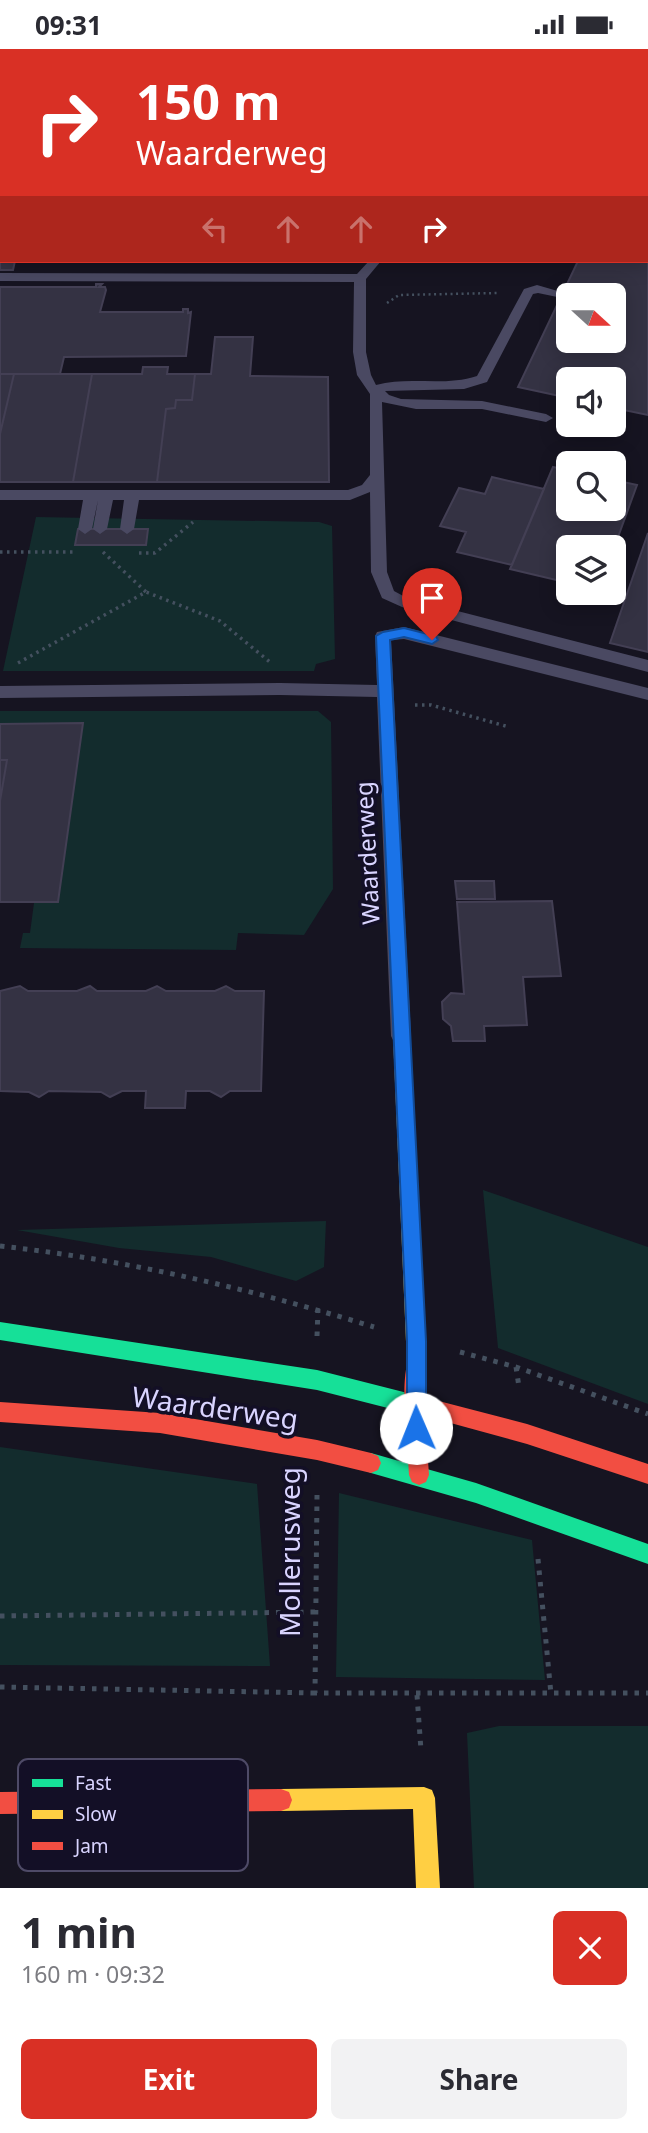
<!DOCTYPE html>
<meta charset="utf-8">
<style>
body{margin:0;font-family:"Noto Sans",sans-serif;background:#f2f2f3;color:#2b2b33;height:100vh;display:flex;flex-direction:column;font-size:26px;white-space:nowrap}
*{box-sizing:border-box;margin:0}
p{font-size:23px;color:#7c7c81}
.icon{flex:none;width:38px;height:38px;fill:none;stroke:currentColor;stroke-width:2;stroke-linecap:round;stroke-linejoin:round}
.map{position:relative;height:1839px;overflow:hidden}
.side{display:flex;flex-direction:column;background:#fff;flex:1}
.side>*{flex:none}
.hud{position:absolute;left:0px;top:0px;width:649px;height:214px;box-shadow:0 4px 18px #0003;background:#d93025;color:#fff;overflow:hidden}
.needle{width:46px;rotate:111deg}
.fabs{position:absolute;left:556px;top:234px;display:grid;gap:14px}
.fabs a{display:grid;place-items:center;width:70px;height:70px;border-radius:10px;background:#fff;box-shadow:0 4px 18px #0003;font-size:35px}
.pin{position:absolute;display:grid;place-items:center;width:60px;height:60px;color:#fff;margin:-72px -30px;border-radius:50% 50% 50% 0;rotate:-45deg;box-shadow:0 0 7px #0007}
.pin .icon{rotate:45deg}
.me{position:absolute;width:77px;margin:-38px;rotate:359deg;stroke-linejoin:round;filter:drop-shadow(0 0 5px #0008)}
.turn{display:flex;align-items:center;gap:24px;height:147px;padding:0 21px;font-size:32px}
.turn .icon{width:91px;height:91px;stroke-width:2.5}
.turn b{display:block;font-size:49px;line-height:60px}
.lanes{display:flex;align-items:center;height:66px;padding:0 21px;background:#0003;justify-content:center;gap:35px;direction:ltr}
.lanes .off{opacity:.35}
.round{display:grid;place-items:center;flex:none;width:74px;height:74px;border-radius:10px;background:#f2f2f3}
.summary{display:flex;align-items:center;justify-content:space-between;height:119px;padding:0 21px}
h1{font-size:42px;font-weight:700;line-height:52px}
.primary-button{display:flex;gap:14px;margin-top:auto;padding:14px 21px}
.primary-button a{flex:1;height:80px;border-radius:10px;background:#d93025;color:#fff;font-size:28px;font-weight:700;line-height:80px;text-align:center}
.primary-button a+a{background:#f2f2f3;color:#2b2b33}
.status{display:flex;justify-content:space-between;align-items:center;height:49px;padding:0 35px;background:#fff;direction:ltr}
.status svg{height:19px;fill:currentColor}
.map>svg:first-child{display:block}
</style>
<div class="status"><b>09:31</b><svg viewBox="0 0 49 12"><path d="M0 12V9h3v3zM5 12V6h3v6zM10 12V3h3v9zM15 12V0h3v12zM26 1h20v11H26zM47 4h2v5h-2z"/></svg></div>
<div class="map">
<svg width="648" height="1839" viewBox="0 0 648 1839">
<rect width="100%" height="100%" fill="#161421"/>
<!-- green -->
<path fill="#132c2d" d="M 36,468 L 319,473 L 332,477 L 335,610 L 316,615 L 314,622 L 3,622 Z
M 0,662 L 318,662 L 331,673 L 333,840 L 304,886 L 238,884 L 236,901 L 20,899 L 23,884 L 30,884 L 34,854 L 57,852 L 83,675 L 0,674 Z
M 483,1141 L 648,1198 L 648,1355 L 498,1299 Z
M 326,1172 L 324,1218 L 296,1232 L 211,1208 L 119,1199 L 17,1181 Z
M 0,1398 L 257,1435 L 270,1617 L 0,1616 Z
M 339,1444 L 532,1491 L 545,1631 L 336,1628 Z
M 499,1677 L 648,1677 L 648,1839 L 474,1839 L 467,1684 Z"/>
<!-- building -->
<path fill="#343243" stroke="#433f54" stroke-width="2" fill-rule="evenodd" d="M 559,0 L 648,0 L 648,24 L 648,2 Z
M 648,160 L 648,366 L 614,359 L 614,331 L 569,331 L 569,349 L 518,338 L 578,212 L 648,212 ZM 569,247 L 614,247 L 614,292 L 569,292 Z
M 0,179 L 2,212 L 15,212 L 13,221 L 0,221 Z
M 96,235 L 102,235 L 99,238 L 105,238 L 106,241 L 100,263 L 183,263 L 183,260 L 188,260 L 188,264 L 191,263 L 186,307 L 64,308 L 60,325 L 0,325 L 0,238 L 96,238 Z
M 215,288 L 253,288 L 250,327 L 328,328 L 329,433 L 157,433 L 166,360 L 175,359 L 176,351 L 192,351 L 195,325 L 211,325 Z
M 143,318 L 168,318 L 167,325 L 195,325 L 192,351 L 176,351 L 175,359 L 166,360 L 157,433 L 73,433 L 92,325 L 142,325 Z
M 0,325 L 14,325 L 0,385 Z
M 14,325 L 92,325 L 73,433 L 0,433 L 0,385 Z
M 553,418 L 569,421 L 569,460 L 614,460 L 614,431 L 637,436 L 614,499 L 569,499 L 569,534 L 510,520 Z
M 492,428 L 544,440 L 512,516 L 457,503 L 466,483 L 440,477 L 459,439 L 485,445 Z
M 78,480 L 148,480 L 146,496 L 75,496 Z
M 648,484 L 648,603 L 610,594 Z
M 83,674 L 58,853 L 0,853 L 0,752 L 7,711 L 0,711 L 0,675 Z
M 0,711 L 7,711 L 0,752 Z
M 455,832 L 494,832 L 495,850 L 457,850 Z
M 552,852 L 561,927 L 523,928 L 527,976 L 484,977 L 485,992 L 453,992 L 451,977 L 443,970 L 442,953 L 451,944 L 464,945 L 457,853 Z
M 20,937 L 28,942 L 77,942 L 90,937 L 97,942 L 146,942 L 157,937 L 166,942 L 215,942 L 226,937 L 235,942 L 264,942 L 261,1042 L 230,1042 L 221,1048 L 210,1042 L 186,1042 L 185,1059 L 145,1059 L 146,1042 L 122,1042 L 110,1048 L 101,1043 L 49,1042 L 39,1048 L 29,1043 L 0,1042 L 0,942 Z"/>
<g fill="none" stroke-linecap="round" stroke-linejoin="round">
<!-- path-far2 -->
<path stroke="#44505f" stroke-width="2.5" stroke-dasharray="2 3.5" stroke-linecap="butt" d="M 387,254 L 399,246 L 498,244"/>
<!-- path-far1 -->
<path stroke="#44505f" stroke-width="3.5" stroke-dasharray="2.5 4.5" stroke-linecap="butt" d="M 0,503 L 73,503
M 103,503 L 146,543
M 139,504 L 155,504 L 193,473
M 18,614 L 146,543 L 220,572 L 271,614
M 415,656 L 431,656 L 509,678"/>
<!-- path -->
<path stroke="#44505f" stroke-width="5" stroke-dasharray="4.5 7" stroke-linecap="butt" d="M 0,1197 C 128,1211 251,1240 374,1278
M 317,1287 L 318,1260
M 460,1303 L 516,1318 L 648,1365
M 516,1318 L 519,1338
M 317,1446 L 315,1644 L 648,1644
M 538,1510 L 551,1645
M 0,1567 L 316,1563
M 0,1638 L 315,1644
M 417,1646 L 421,1701"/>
<!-- lane -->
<path fill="#4a4962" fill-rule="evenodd" d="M 521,0 L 531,0 L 520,2 Z
M 369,212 L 381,212 L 366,230 L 366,303 L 371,326 L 376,336 C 409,327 444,338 477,327 L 524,240 L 537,236 L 568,245 L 562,249 L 538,244 L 533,245 L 487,333 L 464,340 L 385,342 L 389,346 L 401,350 L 482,352 L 546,365 L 553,369 L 546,373 L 482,360 L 416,360 L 382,353 L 387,523 L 394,542 L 407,549 L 648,611 L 648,623 L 402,558 L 382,549 L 371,523 L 370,443 L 350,451 L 139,451 L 134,480 L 127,485 L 120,480 L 124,451 L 113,451 L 107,480 L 100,485 L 93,480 L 98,451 L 92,480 L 85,485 L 78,480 L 83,451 L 0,451 L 0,441 L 348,441 L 362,436 L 370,426 L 370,345 L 357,326 L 353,303 L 354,233 L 0,232 L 0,224 L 357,225 Z
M 404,578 L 648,639 L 648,651 L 404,590 L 391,591 L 411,987 L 408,993 L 401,996 L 394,993 L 391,987 L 377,648 L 280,646 L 0,649 L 0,637 L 280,634 L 377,636 L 375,587 L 377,583 Z"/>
<!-- street -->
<path fill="#4a4962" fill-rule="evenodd" d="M 229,0 L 249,0 L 228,2 Z
M 0,147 L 2,147 L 2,161 L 0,161 Z"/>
<!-- fast -->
<path fill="#16e098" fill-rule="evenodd" d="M 0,1273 L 317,1321 L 431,1350 L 438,1353 L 441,1360 L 438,1367 L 431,1370 L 317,1341 L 0,1291 Z
M 371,1404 L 476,1434 L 648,1495 L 648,1515 L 476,1454 L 371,1424 L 364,1421 L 361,1414 L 364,1407 Z"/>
<!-- slow -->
<path fill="#ffcf43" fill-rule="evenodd" d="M 401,980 L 407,982 L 409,987 L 425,1316 L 423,1323 L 416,1325 L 409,1323 L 407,1316 L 393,987 L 395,982 Z
M 424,1738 L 432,1741 L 435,1749 L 440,1839 L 416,1839 L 413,1760 L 281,1762 L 273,1759 L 270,1751 L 273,1743 L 281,1740 Z"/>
<!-- jam -->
<path fill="#f24e42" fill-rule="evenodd" d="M 416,1307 L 423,1309 L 425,1316 L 425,1353 L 431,1350 L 527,1375 L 648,1415 L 648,1435 L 527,1395 L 425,1367 L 429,1426 L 426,1433 L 419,1436 L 412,1433 L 409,1426 C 408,1397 399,1335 409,1309 Z
M 0,1353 L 160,1364 L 317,1391 L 371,1404 L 378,1407 L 381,1414 L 378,1421 L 371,1424 L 317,1411 L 160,1384 L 0,1373 Z
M 281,1740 L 289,1743 L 292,1751 L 289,1759 L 281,1762 L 0,1765 L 0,1743 Z"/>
</g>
<!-- route -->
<path fill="#1a73e8" stroke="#114b97" stroke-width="2" d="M 404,579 L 436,587 L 438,591 L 432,595 L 404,588 L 390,591 L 426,1292 L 426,1379 L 423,1386 L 416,1389 L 410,1386 L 407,1379 L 407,1292 L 376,587 L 383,583 Z"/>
<g text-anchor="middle" stroke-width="7" stroke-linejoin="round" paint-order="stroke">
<!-- street labels -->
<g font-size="24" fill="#d9d4ff" stroke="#130f26">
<text transform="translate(368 804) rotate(-93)" y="8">Waarderweg</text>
</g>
<!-- near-street labels -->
<g font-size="28" fill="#d9d4ff" stroke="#130f26">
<text transform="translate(215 1359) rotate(8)" y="10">Waarderweg</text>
<text transform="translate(290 1503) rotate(-90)" y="10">Mollerusweg</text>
</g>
</g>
<!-- legend -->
<rect x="18" y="1710" width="230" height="112" rx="10" fill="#130f26" stroke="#4e4a67" stroke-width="2"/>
<rect x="32" y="1730" width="31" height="8" fill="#16e098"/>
<rect x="32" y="1761" width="31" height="9" fill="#ffcf43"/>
<rect x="32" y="1793" width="31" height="8" fill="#f24e42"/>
<g font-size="19" fill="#d9d4ff">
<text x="75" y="1741">Fast</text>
<text x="75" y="1772">Slow</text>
<text x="75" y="1804">Jam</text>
</g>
</svg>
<div class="fabs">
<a><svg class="needle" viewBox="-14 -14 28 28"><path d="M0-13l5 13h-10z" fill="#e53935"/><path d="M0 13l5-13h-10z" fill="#7c7c81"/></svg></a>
<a><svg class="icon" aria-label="sound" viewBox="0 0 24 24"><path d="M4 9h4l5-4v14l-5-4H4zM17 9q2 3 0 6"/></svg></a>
<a><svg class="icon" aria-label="search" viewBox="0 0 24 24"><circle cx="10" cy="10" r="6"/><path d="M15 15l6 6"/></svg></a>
<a><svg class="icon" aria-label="layers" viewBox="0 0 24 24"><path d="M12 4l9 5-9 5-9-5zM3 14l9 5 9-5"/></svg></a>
</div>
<div class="pin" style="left:432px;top:591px;background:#d93025"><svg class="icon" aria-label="arrive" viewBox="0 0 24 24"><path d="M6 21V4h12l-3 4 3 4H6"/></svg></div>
<svg class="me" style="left:416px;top:1379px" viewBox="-20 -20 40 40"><circle r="19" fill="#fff"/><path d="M0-13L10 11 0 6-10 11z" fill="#1a73e8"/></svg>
<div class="hud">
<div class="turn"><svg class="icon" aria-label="right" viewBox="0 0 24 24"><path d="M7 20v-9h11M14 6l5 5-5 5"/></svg><div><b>150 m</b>Waarderweg</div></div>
<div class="lanes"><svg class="icon off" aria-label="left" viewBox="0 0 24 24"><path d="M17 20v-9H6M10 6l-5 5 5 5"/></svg><svg class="icon off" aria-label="ahead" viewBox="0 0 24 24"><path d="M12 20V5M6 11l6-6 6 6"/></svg><svg class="icon off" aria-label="ahead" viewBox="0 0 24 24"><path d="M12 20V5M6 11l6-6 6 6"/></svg><svg class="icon" aria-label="right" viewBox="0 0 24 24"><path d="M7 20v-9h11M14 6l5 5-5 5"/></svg></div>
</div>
</div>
<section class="side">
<div class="summary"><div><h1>1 min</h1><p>160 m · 09:32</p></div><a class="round" style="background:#d93025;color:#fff"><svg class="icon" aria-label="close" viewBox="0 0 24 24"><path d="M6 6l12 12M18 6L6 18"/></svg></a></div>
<div class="primary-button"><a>Exit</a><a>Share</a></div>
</section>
